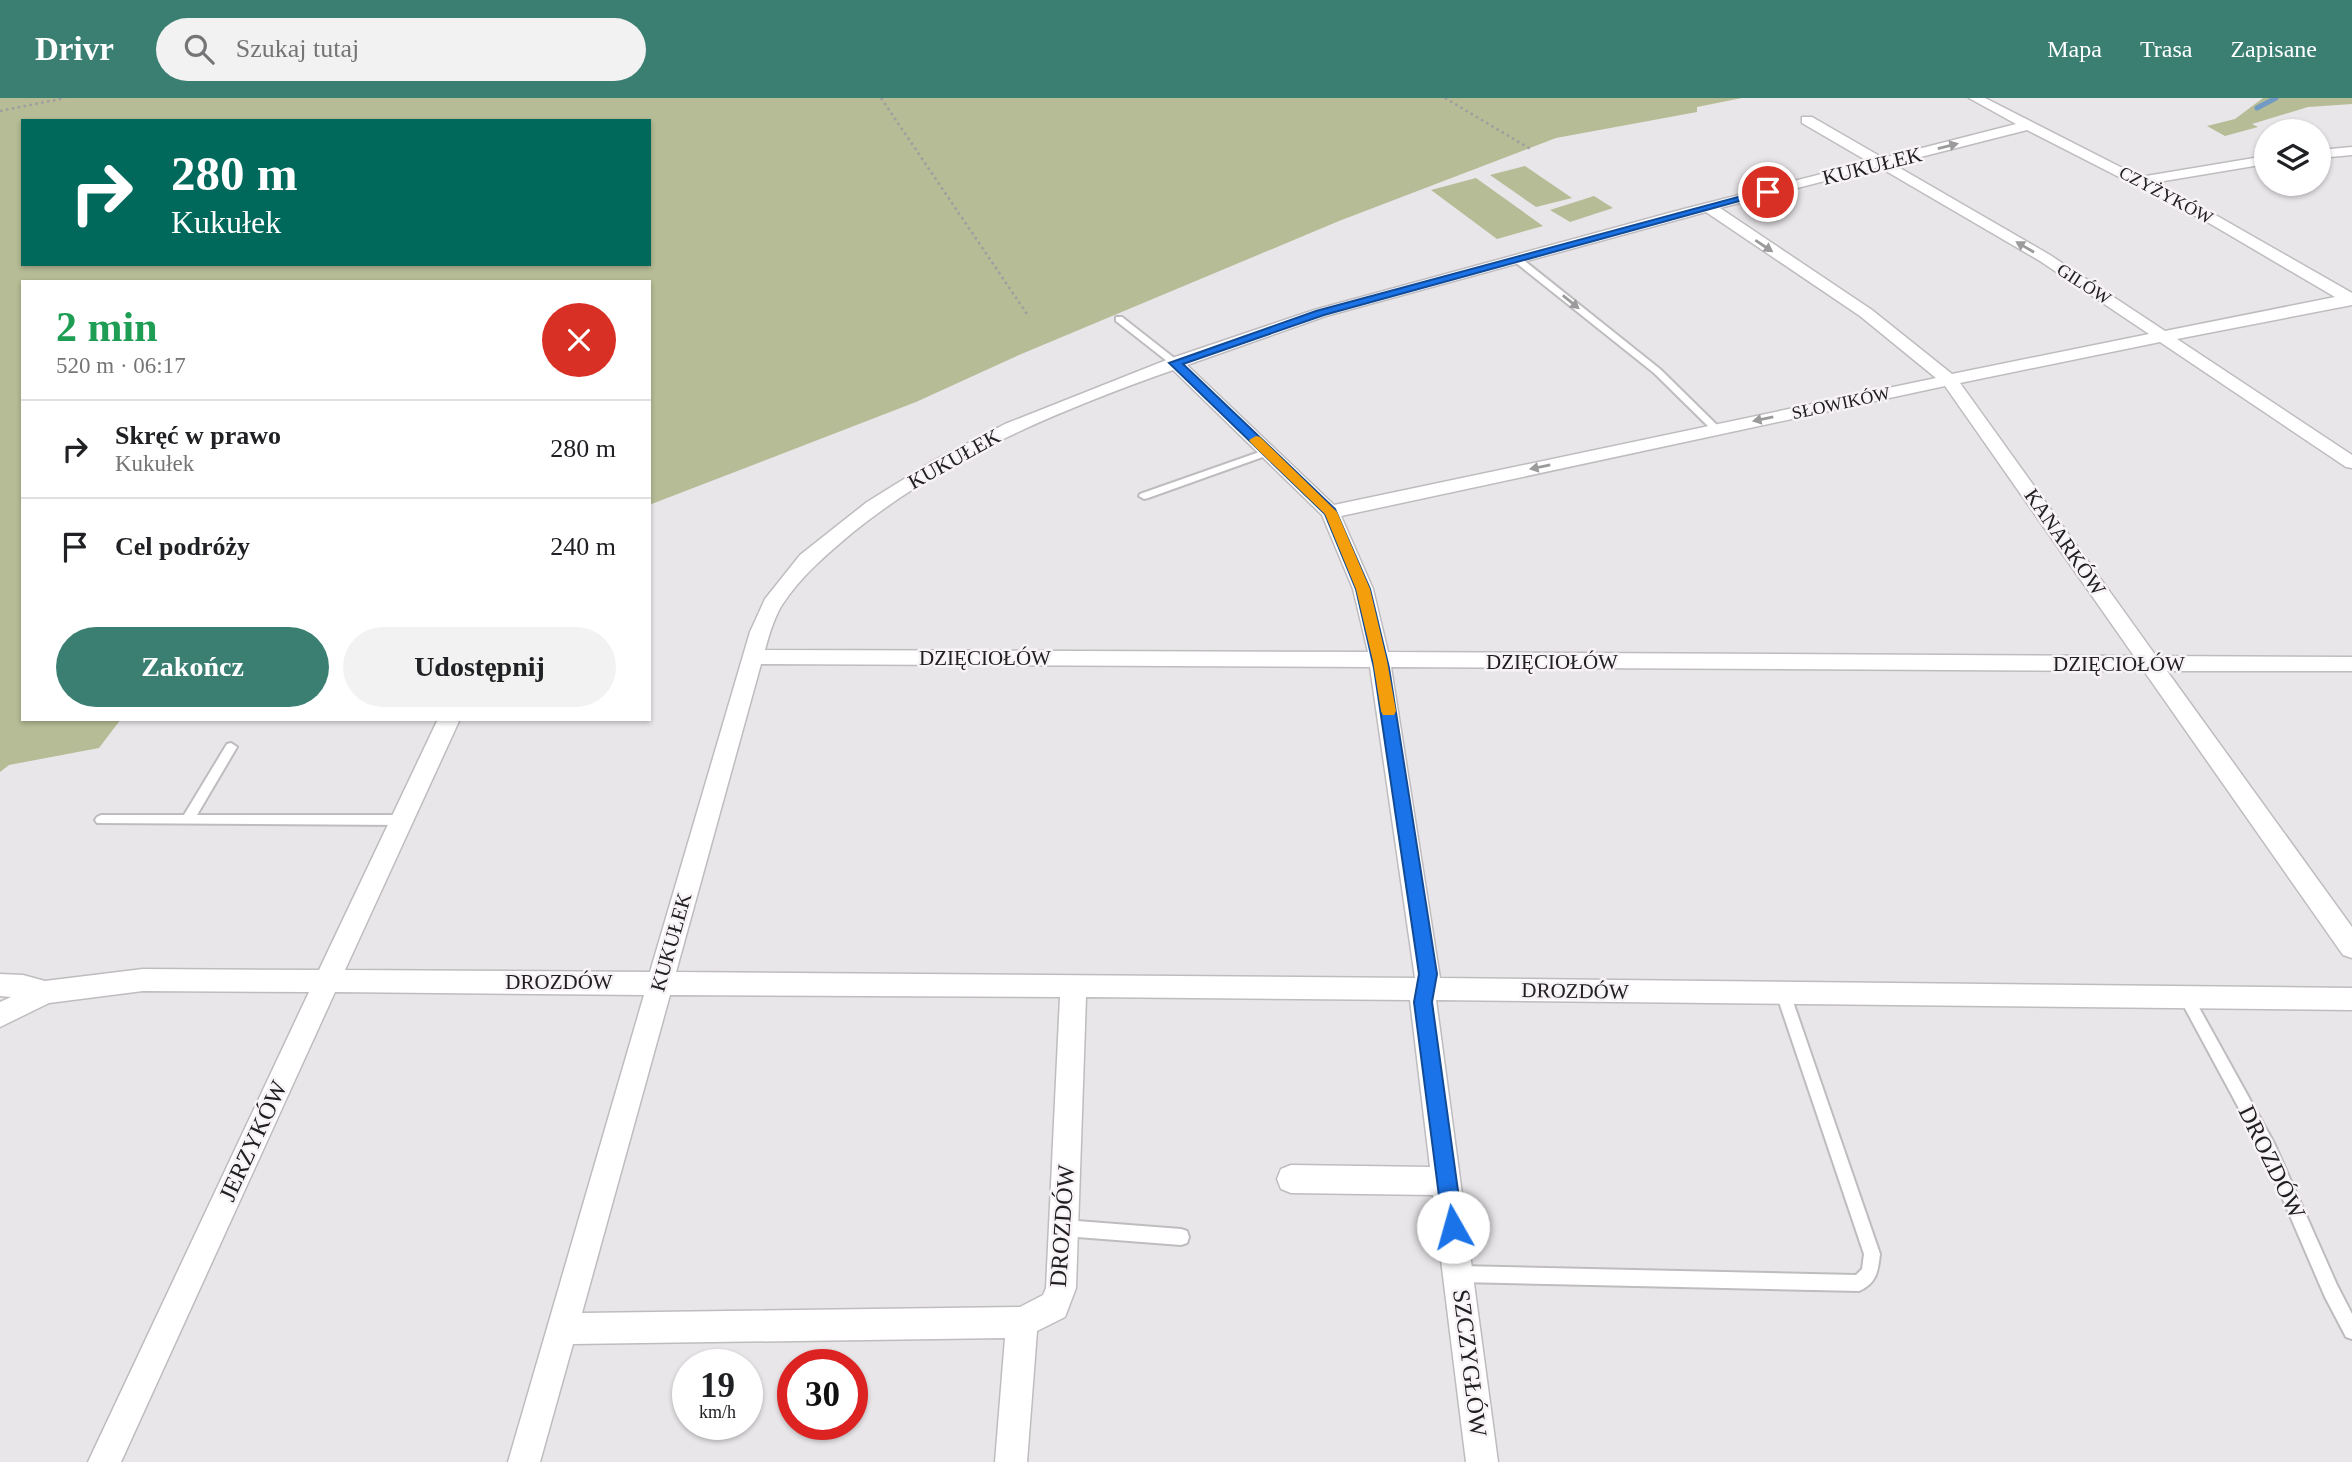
<!DOCTYPE html>
<html lang="pl">
<meta charset="utf-8">
<style>
body{margin:0;font-family:Georgia,serif;background:#f2f2f2;color:#202124;height:100vh;display:flex;flex-direction:column;font-size:26px;white-space:nowrap}
*{box-sizing:border-box;margin:0}
p{font-size:23px;color:#757577}
.icon{flex:none;width:38px;height:38px;fill:none;stroke:currentColor;stroke-width:2;stroke-linecap:round;stroke-linejoin:round}
.map{position:relative;flex:1;overflow:hidden}
.panel{position:absolute;left:21px;top:182px;width:630px;height:441px;display:flex;flex-direction:column;background:#fff;border-radius:0px;box-shadow:0 2px 5px #0004}
.panel>*{flex:none}
.banner{position:absolute;left:21px;top:21px;width:630px;height:147px;border-radius:0px;box-shadow:0 2px 5px #0004;background:#00695c;color:#fff;overflow:hidden}
.controls{position:absolute;left:2254px;top:21px;display:grid;gap:14px}
.controls a{display:grid;place-items:center;width:77px;height:77px;border-radius:50%;background:#fff;box-shadow:0 2px 5px #0004;font-size:35px}
.speed{position:absolute;left:672px;top:1251px;display:flex;gap:14px;font-size:35px;font-weight:700;text-align:center}
.speed>*{display:grid;place-content:center;width:91px;height:91px;border-radius:50%;background:#fff;box-shadow:0 2px 5px #0004;line-height:1}
.speed small{font-size:18px;font-weight:400}
.speed .limit{border:10px solid #d22;background:#fff;color:#111}
.pin{position:absolute;display:grid;place-items:center;width:60px;height:60px;color:#fff;margin:-30px;border:4px solid #fff;border-radius:50%;box-shadow:0 2px 7px #0007}
.me{position:absolute;width:77px;margin:-38px;rotate:353deg;stroke-linejoin:round;filter:drop-shadow(0 0 5px #0008)}
.turn{display:flex;align-items:center;gap:24px;height:147px;padding:0 35px;font-size:32px}
.turn .icon{width:91px;height:91px;stroke-width:2.5}
.turn b{display:block;font-size:49px;line-height:60px}
.round{display:grid;place-items:center;flex:none;width:74px;height:74px;border-radius:37px;background:#f2f2f2}
.head{display:flex;align-items:center;justify-content:space-between;height:119px;padding:0 35px}
h1{font-size:42px;font-weight:700;line-height:52px;color:#1e9e55}
.action{display:flex;gap:14px;margin-top:auto;padding:14px 35px}
.action a{flex:1;height:80px;border-radius:42px;background:#3b7f73;color:#fff;font-size:28px;font-weight:700;line-height:80px;text-align:center}
.action a+a{background:#f2f2f2;color:#202124}
ul{padding:0;list-style:none}
li{display:flex;align-items:center;gap:21px;height:98px;padding:0 35px;border-top:2px solid #e0e0e0}
li div{flex:1}
li b{display:block;font-size:26px}
li em{font-style:normal}
header{display:flex;align-items:center;gap:42px;box-sizing:border-box;height:98px;padding:0 35px;background:#3b7f73;color:#fff}
header strong{font-size:33px}
nav{display:flex;gap:38px;margin-inline-start:auto;font-size:24px}
.search{width:490px;height:63px;background:#f2f2f2;display:flex;align-items:center;gap:18px;box-sizing:border-box;padding:0 24px;border-radius:38px;color:#757577;font-size:26px}
.map>svg:first-child{display:block}
</style>
<header>
<strong>Drivr</strong>
<div class="search"><svg class="icon" aria-label="search" viewBox="0 0 24 24"><circle cx="10" cy="10" r="6"/><path d="M15 15l6 6"/></svg>Szukaj tutaj</div>
<nav><a>Mapa</a><a>Trasa</a><a>Zapisane</a></nav>
</header>
<div class="map">
<svg width="2352" height="1364" viewBox="0 0 2352 1364">
<rect width="100%" height="100%" fill="#e9e6e9"/>
<!-- green -->
<path fill="#b6bc95" fill-rule="evenodd" d="M 0,0 L 1742,0 L 1697,9 L 1697,14 L 1556,40 L 1339,123 L 1019,257 L 916,304 L 649,407 L 649,184 L 23,184 L 23,621 L 121,621 L 99,650 L 9,667 L 0,674 ZM 23,23 L 649,23 L 649,166 L 23,166 Z
M 2263,0 L 2352,0 L 2352,6 L 2308,9 L 2252,26 L 2258,29 L 2225,38 L 2207,28 L 2235,21 Z
M 1525,68 L 1572,100 L 1536,109 L 1490,77 Z
M 1476,80 L 1543,128 L 1497,141 L 1431,92 Z
M 1594,98 L 1613,110 L 1570,124 L 1550,112 Z"/>
<g fill="none" stroke-linecap="round" stroke-linejoin="round">
<!-- stream -->
<path stroke="#719bc4" stroke-width="5" d="M 2257,10 L 2276,0"/>
<!-- service casing -->
<g stroke="#bfbcbf" stroke-width="4">
<path id="service" d="M 1515,160 L 1521,160 L 1660,271 L 1719,329 L 1719,333 L 1713,333 L 1654,275 L 1515,164 Z
M 1116,219 L 1122,219 L 1178,263 L 1178,267 L 1172,267 L 1116,223 Z
M 1268,351 L 1271,352 L 1271,356 L 1148,400 L 1144,401 L 1139,398 L 1140,396 Z
M 231,645 L 237,649 L 197,717 L 402,717 L 406,719 L 408,722 L 406,725 L 402,727 L 97,725 L 95,722 L 97,719 L 101,717 L 184,717 L 227,646 Z
M 1783,889 L 1788,891 L 1790,895 L 1880,1156 C 1878,1173 1877,1185 1859,1193 L 1459,1184 L 1453,1182 L 1451,1176 L 1453,1170 L 1459,1168 L 1856,1177 L 1862,1171 L 1864,1156 L 1776,895 L 1778,891 Z
M 2186,893 L 2191,895 L 2274,1045 L 2337,1187 L 2352,1216 L 2352,1241 L 2346,1239 L 2325,1199 L 2263,1055 L 2181,903 L 2179,899 L 2181,895 Z
M 1064,1122 L 1181,1131 L 1187,1133 L 1189,1139 L 1187,1145 L 1181,1147 L 1064,1138 L 1058,1136 L 1056,1130 L 1058,1124 Z"/>
</g>
<!-- minor casing -->
<g stroke="#bfbcbf" stroke-width="3">
<path id="minor" d="M 1969,0 L 1985,0 L 2140,79 L 2266,58 L 2266,66 L 2152,85 L 2219,119 L 2352,195 L 2352,207 L 2177,241 L 2352,357 L 2352,370 L 2346,369 L 2160,244 L 1960,285 L 2156,558 L 2352,559 L 2352,573 L 2167,573 L 2352,829 L 2352,860 L 2343,857 L 2144,573 L 1391,569 L 1440,880 L 2352,890 L 2352,912 L 1436,902 L 1498,1364 L 1466,1364 L 1433,1097 L 1291,1095 L 1281,1091 L 1277,1081 L 1281,1071 L 1291,1067 L 1430,1069 L 1410,902 L 1086,899 L 1076,1190 L 1065,1219 L 1037,1233 L 1027,1364 L 995,1364 L 1005,1240 L 573,1246 L 540,1364 L 508,1364 L 644,897 L 335,894 L 121,1364 L 88,1364 L 309,894 L 143,893 L 49,905 L 0,929 L 0,904 L 11,899 L 0,898 L 0,876 L 23,877 L 45,883 L 143,871 L 319,872 L 438,621 L 460,621 L 345,872 L 650,874 L 750,534 L 765,501 L 800,457 L 867,404 L 933,363 L 1005,326 L 1169,261 L 1314,212 L 1680,112 L 1869,64 L 1802,25 L 1802,19 L 1812,19 L 1883,60 L 2016,26 ZM 2027,32 L 2209,125 L 2335,199 L 2165,233 L 2050,157 L 1893,66 ZM 1879,69 L 2040,163 L 2149,236 L 1952,276 L 1872,212 L 1720,110 ZM 1706,114 L 1860,218 L 1936,280 L 1334,407 L 1187,267 L 1326,218 ZM 1173,272 L 1322,417 L 1353,491 L 1368,554 L 765,552 C 769,537 774,520 782,507 C 801,478 826,457 852,435 C 946,359 1060,312 1173,272 ZM 1945,288 L 2134,558 L 1388,554 L 1373,491 L 1341,418 ZM 761,566 L 1370,569 L 1415,880 L 676,874 ZM 670,897 L 1060,899 L 1046,1190 L 1043,1197 L 1020,1209 L 582,1215 Z
M 2352,49 L 2352,57 L 2319,60 L 2319,52 Z"/>
</g>
<!-- path -->
<path stroke="#9f9d9f" stroke-width="2.5" stroke-dasharray="2.5 3.5" stroke-linecap="butt" d="M 881,0 L 1029,219
M 1445,0 L 1532,52
M 0,13 L 65,0"/>
<!-- service -->
<use href="#service" fill="#fff" fill-rule="evenodd"/>
<!-- minor -->
<use href="#minor" fill="#fff" fill-rule="evenodd"/>
</g>
<!-- one-way arrows -->
<defs><path id="oneway-solid" d="M-6-.8H1V-3.2L6.5 0L1 3.2V.8H-6Z" transform="scale(1.75)"/></defs>
<g fill="#9b9b9b">
<use href="#oneway-solid" transform="translate(1948 48) rotate(-14)"/>
<use href="#oneway-solid" transform="translate(1764 148) rotate(34)"/>
<use href="#oneway-solid" transform="translate(2025 149) rotate(-150)"/>
<use href="#oneway-solid" transform="translate(1571 204) rotate(39)"/>
<use href="#oneway-solid" transform="translate(1763 321) rotate(168)"/>
<use href="#oneway-solid" transform="translate(1540 369) rotate(168)"/>
</g>
<!-- route -->
<path fill="#1a73e8" stroke="#114b97" stroke-width="2" d="M 1764,92 L 1772,94 L 1324,217 L 1183,266 L 1335,411 L 1370,491 L 1389,570 L 1437,876 L 1432,904 L 1463,1129 L 1460,1136 L 1453,1139 L 1446,1136 L 1443,1129 L 1414,904 L 1419,876 L 1416,855 L 1374,570 L 1356,491 L 1325,416 L 1169,265 L 1316,213 Z"/>
<!-- slow -->
<path fill="#f59e0b" d="M 1256,338 L 1260,339 L 1337,414 L 1370,491 L 1387,563 L 1396,613 L 1394,617 L 1383,617 L 1381,613 L 1373,563 L 1356,491 L 1325,416 L 1251,345 L 1249,342 Z"/>
<g text-anchor="middle" stroke-width="5" stroke-linejoin="round" paint-order="stroke">
<!-- far-street labels -->
<g font-size="18" fill="#212021" stroke="#f7f3f6">
<text transform="translate(2166 97) rotate(28)" y="6">CZYŻYKÓW</text>
<text transform="translate(2084 186) rotate(33)" y="6">GILÓW</text>
<text transform="translate(1841 305) rotate(-12)" y="6">SŁOWIKÓW</text>
</g>
<!-- street labels -->
<g font-size="21" fill="#212021" stroke="#f7f3f6">
<text transform="translate(1872 68) rotate(-14)" y="7">KUKUŁEK</text>
<text transform="translate(954 361) rotate(-29)" y="7">KUKUŁEK</text>
<text transform="translate(2065 444) rotate(55)" y="7">KANARKÓW</text>
<text x="985" y="567">DZIĘCIOŁÓW</text>
<text x="1552" y="571">DZIĘCIOŁÓW</text>
<text x="2119" y="573">DZIĘCIOŁÓW</text>
<text transform="translate(671 844) rotate(-74)" y="7">KUKUŁEK</text>
<text x="559" y="891">DROZDÓW</text>
<text transform="translate(1575 893) rotate(1)" y="7">DROZDÓW</text>
</g>
<!-- near-street labels -->
<g font-size="24" fill="#212021" stroke="#f7f3f6">
<text transform="translate(253 1043) rotate(-65)" y="8">JERZYKÓW</text>
<text transform="translate(2272 1064) rotate(64)" y="8">DROZDÓW</text>
<text transform="translate(1062 1128) rotate(-86)" y="8">DROZDÓW</text>
<text transform="translate(1470 1265) rotate(83)" y="8">SZCZYGŁÓW</text>
</g>
</g>
</svg>
<div class="controls">
<a><svg class="icon" aria-label="layers" viewBox="0 0 24 24"><path d="M12 4l9 5-9 5-9-5zM3 14l9 5 9-5"/></svg></a>
</div>
<div class="speed"><div>19<small>km/h</small></div><div class="limit">30</div></div>
<div class="pin" style="left:1768px;top:94px;background:#d93025"><svg class="icon" aria-label="arrive" viewBox="0 0 24 24"><path d="M6 21V4h12l-3 4 3 4H6"/></svg></div>
<svg class="me" style="left:1453px;top:1129px" viewBox="-20 -20 40 40"><circle r="19" fill="#fff"/><path d="M0-13L10 11 0 6-10 11z" fill="#1a73e8"/></svg>
<div class="banner">
<div class="turn"><svg class="icon" aria-label="right" viewBox="0 0 24 24"><path d="M7 20v-9h11M14 6l5 5-5 5"/></svg><div><b>280 m</b>Kukułek</div></div>
</div>
<section class="panel">
<div class="head"><div><h1>2 min</h1><p>520 m · 06:17</p></div><a class="round" style="background:#d93025;color:#fff"><svg class="icon" aria-label="close" viewBox="0 0 24 24"><path d="M6 6l12 12M18 6L6 18"/></svg></a></div>
<ul>
<li><svg class="icon" aria-label="right" viewBox="0 0 24 24"><path d="M7 20v-9h11M14 6l5 5-5 5"/></svg><div><b>Skręć w prawo</b><p>Kukułek</p></div><em>280 m</em></li>
<li><svg class="icon" aria-label="arrive" viewBox="0 0 24 24"><path d="M6 21V4h12l-3 4 3 4H6"/></svg><div><b>Cel podróży</b></div><em>240 m</em></li>
</ul>
<div class="action"><a>Zakończ</a><a>Udostępnij</a></div>
</section>
</div>
